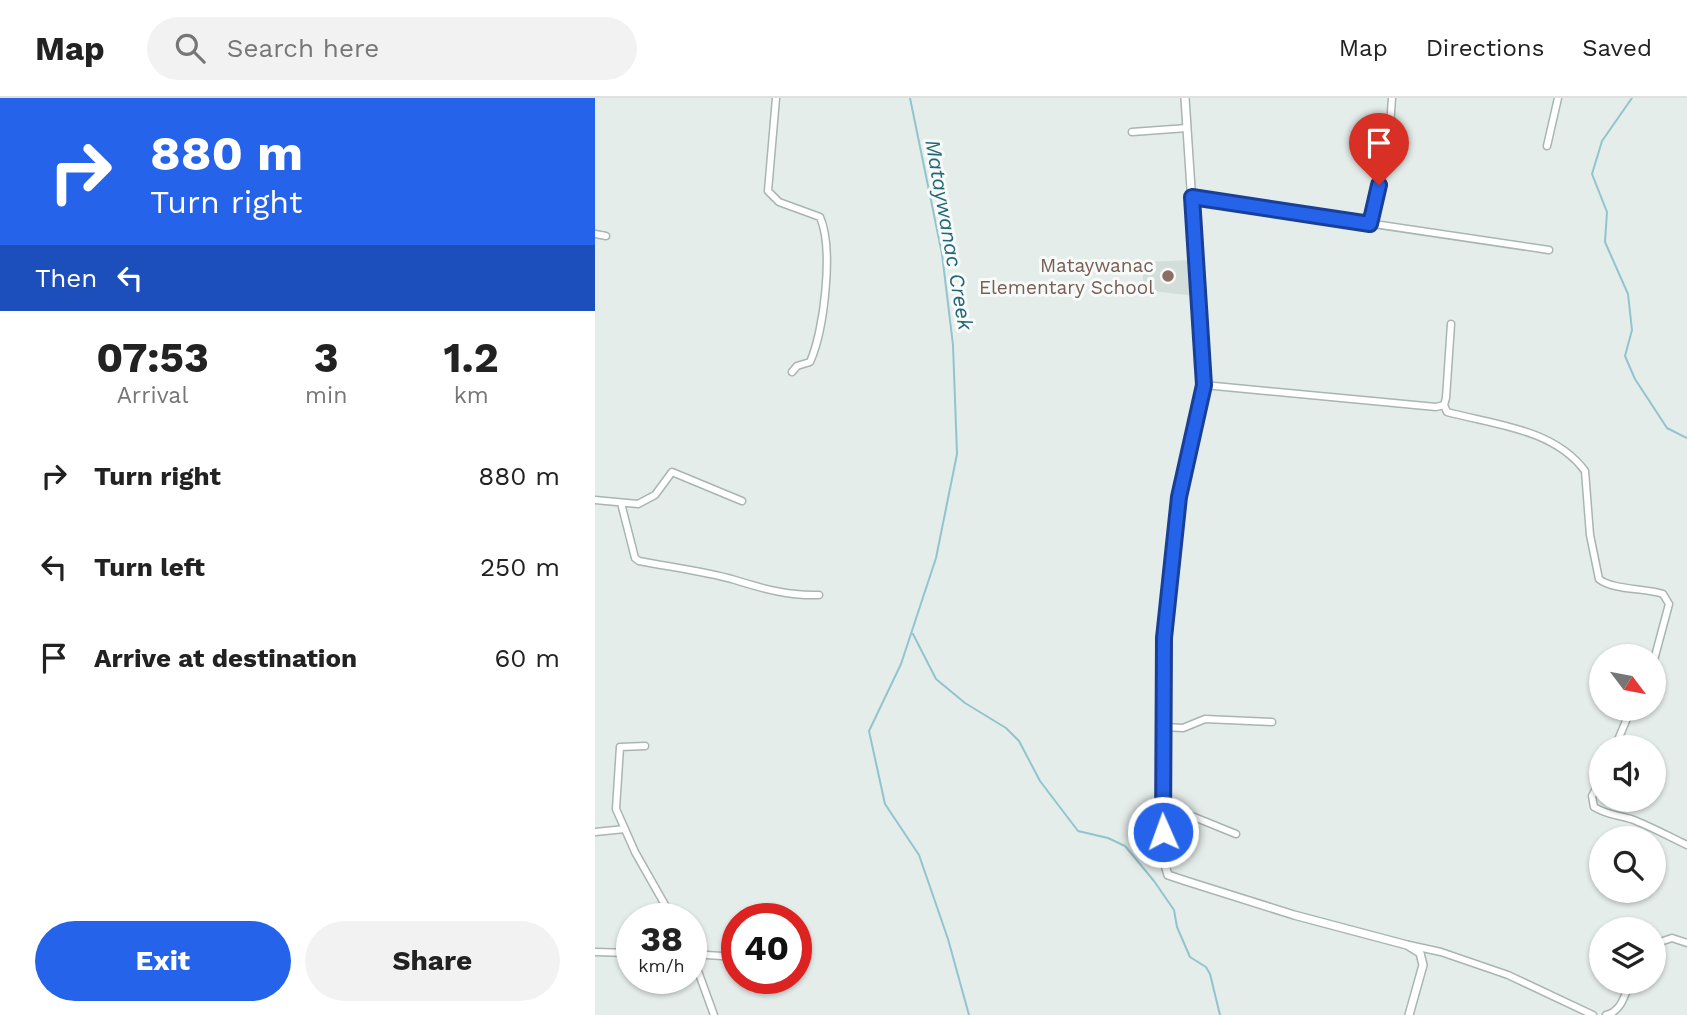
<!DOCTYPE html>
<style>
body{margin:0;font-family:"Work Sans",sans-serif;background:#f2f2f2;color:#222;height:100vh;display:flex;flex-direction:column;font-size:26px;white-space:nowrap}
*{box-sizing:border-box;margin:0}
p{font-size:23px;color:#767676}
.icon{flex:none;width:38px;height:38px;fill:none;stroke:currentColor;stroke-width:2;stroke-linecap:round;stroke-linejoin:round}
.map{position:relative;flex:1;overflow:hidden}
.drawer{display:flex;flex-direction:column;background:#fff;width:595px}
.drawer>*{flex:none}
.guide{background:#2563eb;color:#fff;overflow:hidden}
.needle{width:46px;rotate:122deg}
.buttons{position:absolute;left:994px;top:546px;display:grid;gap:14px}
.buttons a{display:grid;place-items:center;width:77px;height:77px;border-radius:50%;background:#fff;box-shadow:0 2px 5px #0004;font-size:35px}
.speed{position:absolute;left:21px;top:805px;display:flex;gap:14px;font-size:35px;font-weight:700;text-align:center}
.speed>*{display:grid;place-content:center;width:91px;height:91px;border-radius:50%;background:#fff;box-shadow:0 2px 5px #0004;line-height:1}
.speed small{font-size:18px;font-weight:400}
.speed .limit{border:10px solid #d22;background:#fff;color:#111}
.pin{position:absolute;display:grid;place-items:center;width:60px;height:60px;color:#fff;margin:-72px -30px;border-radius:50% 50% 50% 0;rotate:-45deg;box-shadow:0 0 7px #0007}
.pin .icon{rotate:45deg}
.me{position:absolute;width:77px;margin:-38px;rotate:358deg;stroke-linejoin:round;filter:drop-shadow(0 0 5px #0008)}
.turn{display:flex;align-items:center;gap:24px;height:147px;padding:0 35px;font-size:32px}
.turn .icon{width:91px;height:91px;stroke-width:2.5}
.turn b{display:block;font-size:49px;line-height:60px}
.then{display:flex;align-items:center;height:66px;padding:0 35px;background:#0003;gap:14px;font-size:26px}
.eta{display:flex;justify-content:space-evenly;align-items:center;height:119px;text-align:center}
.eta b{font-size:42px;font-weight:700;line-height:49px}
.button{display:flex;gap:14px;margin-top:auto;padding:14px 35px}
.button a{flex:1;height:80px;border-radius:42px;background:#2563eb;color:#fff;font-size:28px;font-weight:700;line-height:80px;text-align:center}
.button a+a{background:#f2f2f2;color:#222}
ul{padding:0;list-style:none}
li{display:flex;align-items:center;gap:21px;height:91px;padding:0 35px}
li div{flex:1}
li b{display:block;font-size:26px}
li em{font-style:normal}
header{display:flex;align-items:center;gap:42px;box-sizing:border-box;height:98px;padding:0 35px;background:#fff;border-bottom:2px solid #e0e0e0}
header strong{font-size:33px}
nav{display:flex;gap:38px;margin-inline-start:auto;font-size:24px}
.search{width:490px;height:63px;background:#f2f2f2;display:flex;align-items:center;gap:18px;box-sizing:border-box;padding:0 24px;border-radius:38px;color:#767676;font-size:26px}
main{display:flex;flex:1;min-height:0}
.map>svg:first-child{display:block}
</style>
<header>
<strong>Map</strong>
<div class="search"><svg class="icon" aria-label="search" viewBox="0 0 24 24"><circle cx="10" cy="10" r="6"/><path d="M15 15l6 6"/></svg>Search here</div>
<nav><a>Map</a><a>Directions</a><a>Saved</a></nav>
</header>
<main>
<section class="drawer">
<div class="guide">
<div class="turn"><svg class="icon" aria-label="right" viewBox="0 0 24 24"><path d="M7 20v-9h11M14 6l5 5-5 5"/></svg><div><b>880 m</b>Turn right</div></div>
<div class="then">Then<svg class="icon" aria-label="left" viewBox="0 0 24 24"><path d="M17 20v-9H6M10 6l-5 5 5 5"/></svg></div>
</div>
<div class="eta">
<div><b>07:53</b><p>Arrival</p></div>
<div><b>3</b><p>min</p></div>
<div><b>1.2</b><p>km</p></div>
</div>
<ul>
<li><svg class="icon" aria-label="right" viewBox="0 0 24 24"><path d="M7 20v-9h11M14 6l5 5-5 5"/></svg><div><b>Turn right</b></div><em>880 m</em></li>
<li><svg class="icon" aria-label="left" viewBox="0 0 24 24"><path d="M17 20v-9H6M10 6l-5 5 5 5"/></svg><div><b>Turn left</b></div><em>250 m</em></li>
<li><svg class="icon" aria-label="arrive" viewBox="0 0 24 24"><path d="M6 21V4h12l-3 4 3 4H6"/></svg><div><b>Arrive at destination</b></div><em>60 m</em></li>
</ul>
<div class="button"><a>Exit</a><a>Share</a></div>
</section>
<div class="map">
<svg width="1092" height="917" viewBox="0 0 1092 917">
<rect width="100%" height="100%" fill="#e5edea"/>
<!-- built -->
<path fill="#d3ddd9" d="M 598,162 L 601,198 L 547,192 L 549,164 Z"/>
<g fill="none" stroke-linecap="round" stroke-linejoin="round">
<!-- stream -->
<path stroke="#91c4cf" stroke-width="2" d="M 315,0 L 347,156 L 358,247 L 362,356 L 341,460 L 306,566 L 274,633 L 290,706 L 324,757 L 353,841 L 374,917
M 1037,0 L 1007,43 L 997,76 L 1012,114 L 1010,144 L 1033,196 L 1037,232 L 1030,258 L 1040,281 L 1072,330 L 1092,340
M 318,536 L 341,581 L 370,605 L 411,630 L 424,643 L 445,683 L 483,733 L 513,740 L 530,748 L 559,783 L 579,812 L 582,829 L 595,859 L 611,869 L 615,876 L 625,917"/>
<!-- minor casing -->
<g stroke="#a8b5b1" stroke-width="9">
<path id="minor" d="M 181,0 L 173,93 L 184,104 L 225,119 C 239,151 229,233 215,264 L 202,268 L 197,274
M 537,34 L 592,30
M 952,48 L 963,0
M 597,99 L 954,152
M 775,126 L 795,28 L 797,0
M 0,136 L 11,138
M 609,287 L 841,309 L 849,307 L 851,300 L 856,226
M 849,307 L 852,314 C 901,327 959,331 990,373 L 995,437 L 1004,481 C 1017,492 1050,490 1068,496 L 1074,506 L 1059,562
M 0,402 L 43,406 L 60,397 L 77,374 L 147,403
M 26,405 L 40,460 L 44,463 C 75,469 109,473 140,482 C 169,491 194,498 224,497
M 569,629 L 588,630 L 610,621 L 677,624
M 50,648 L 25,649 L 21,711 L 40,754 L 78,821
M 1020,649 L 1036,611
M 1006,681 L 997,698 L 999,709 C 1012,717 1022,717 1036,721 C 1055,728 1073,738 1092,747
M 567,706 L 641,736
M 0,734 L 30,731
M 1059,846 L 1077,840 L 1092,845
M 814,847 L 846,854 L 913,877 L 998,917
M 0,854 L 37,855
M 96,854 L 119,917
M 96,856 L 142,859
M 201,858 L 204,858
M 1011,917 C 1026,914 1030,897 1035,884"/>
</g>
<!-- tertiary casing -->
<g stroke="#a8b5b1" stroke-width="10">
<path id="tertiary" d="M 590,0 L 609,287 L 584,399 L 569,540 L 567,706 L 570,767 L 573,777 L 591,783 L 699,817 L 812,847 L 825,855 L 828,867 L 814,917"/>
</g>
<!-- minor -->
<use href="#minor" stroke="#fff" stroke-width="6"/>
<!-- tertiary -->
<use href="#tertiary" stroke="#fff" stroke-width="7"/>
</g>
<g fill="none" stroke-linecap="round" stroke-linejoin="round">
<!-- route casing -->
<g stroke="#184099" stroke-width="18">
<path id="route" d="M 568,734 L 569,540 L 584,399 L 609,287 L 597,99 L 775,126 L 784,87"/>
</g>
<!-- route -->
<use href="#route" stroke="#2563eb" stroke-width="12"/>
</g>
<!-- markers -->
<circle fill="#8d6e63" stroke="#f6faf8" stroke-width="2.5" cx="573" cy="178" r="7"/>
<g text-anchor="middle" stroke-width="6" stroke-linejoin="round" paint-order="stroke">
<!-- education labels -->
<g font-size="19" fill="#785e54" stroke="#f6faf8" text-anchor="end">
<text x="559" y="174">Mataywanac<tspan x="559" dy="22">Elementary School</tspan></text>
</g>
<!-- water labels -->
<g font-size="21" font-style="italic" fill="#226777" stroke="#f6faf8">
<text transform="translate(354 137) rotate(80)" y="7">Mataywanac Creek</text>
</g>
</g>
</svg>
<div class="buttons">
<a><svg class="needle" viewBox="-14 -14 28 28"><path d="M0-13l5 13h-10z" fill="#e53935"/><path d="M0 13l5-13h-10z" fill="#767676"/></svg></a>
<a><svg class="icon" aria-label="sound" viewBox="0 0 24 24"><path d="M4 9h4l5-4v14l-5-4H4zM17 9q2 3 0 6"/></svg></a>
<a><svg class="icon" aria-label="search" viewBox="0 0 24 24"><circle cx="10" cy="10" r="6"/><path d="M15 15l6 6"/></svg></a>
<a><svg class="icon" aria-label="layers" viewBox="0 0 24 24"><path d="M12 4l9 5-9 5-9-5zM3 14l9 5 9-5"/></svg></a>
</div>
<div class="speed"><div>38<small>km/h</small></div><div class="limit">40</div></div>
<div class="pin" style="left:784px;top:87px;background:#d93025"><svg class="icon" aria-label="arrive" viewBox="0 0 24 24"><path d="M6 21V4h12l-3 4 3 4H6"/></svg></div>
<svg class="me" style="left:568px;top:734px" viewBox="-20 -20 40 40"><circle r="17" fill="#2563eb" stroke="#fff" stroke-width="3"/><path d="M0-11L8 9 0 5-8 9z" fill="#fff"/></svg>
</div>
</main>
